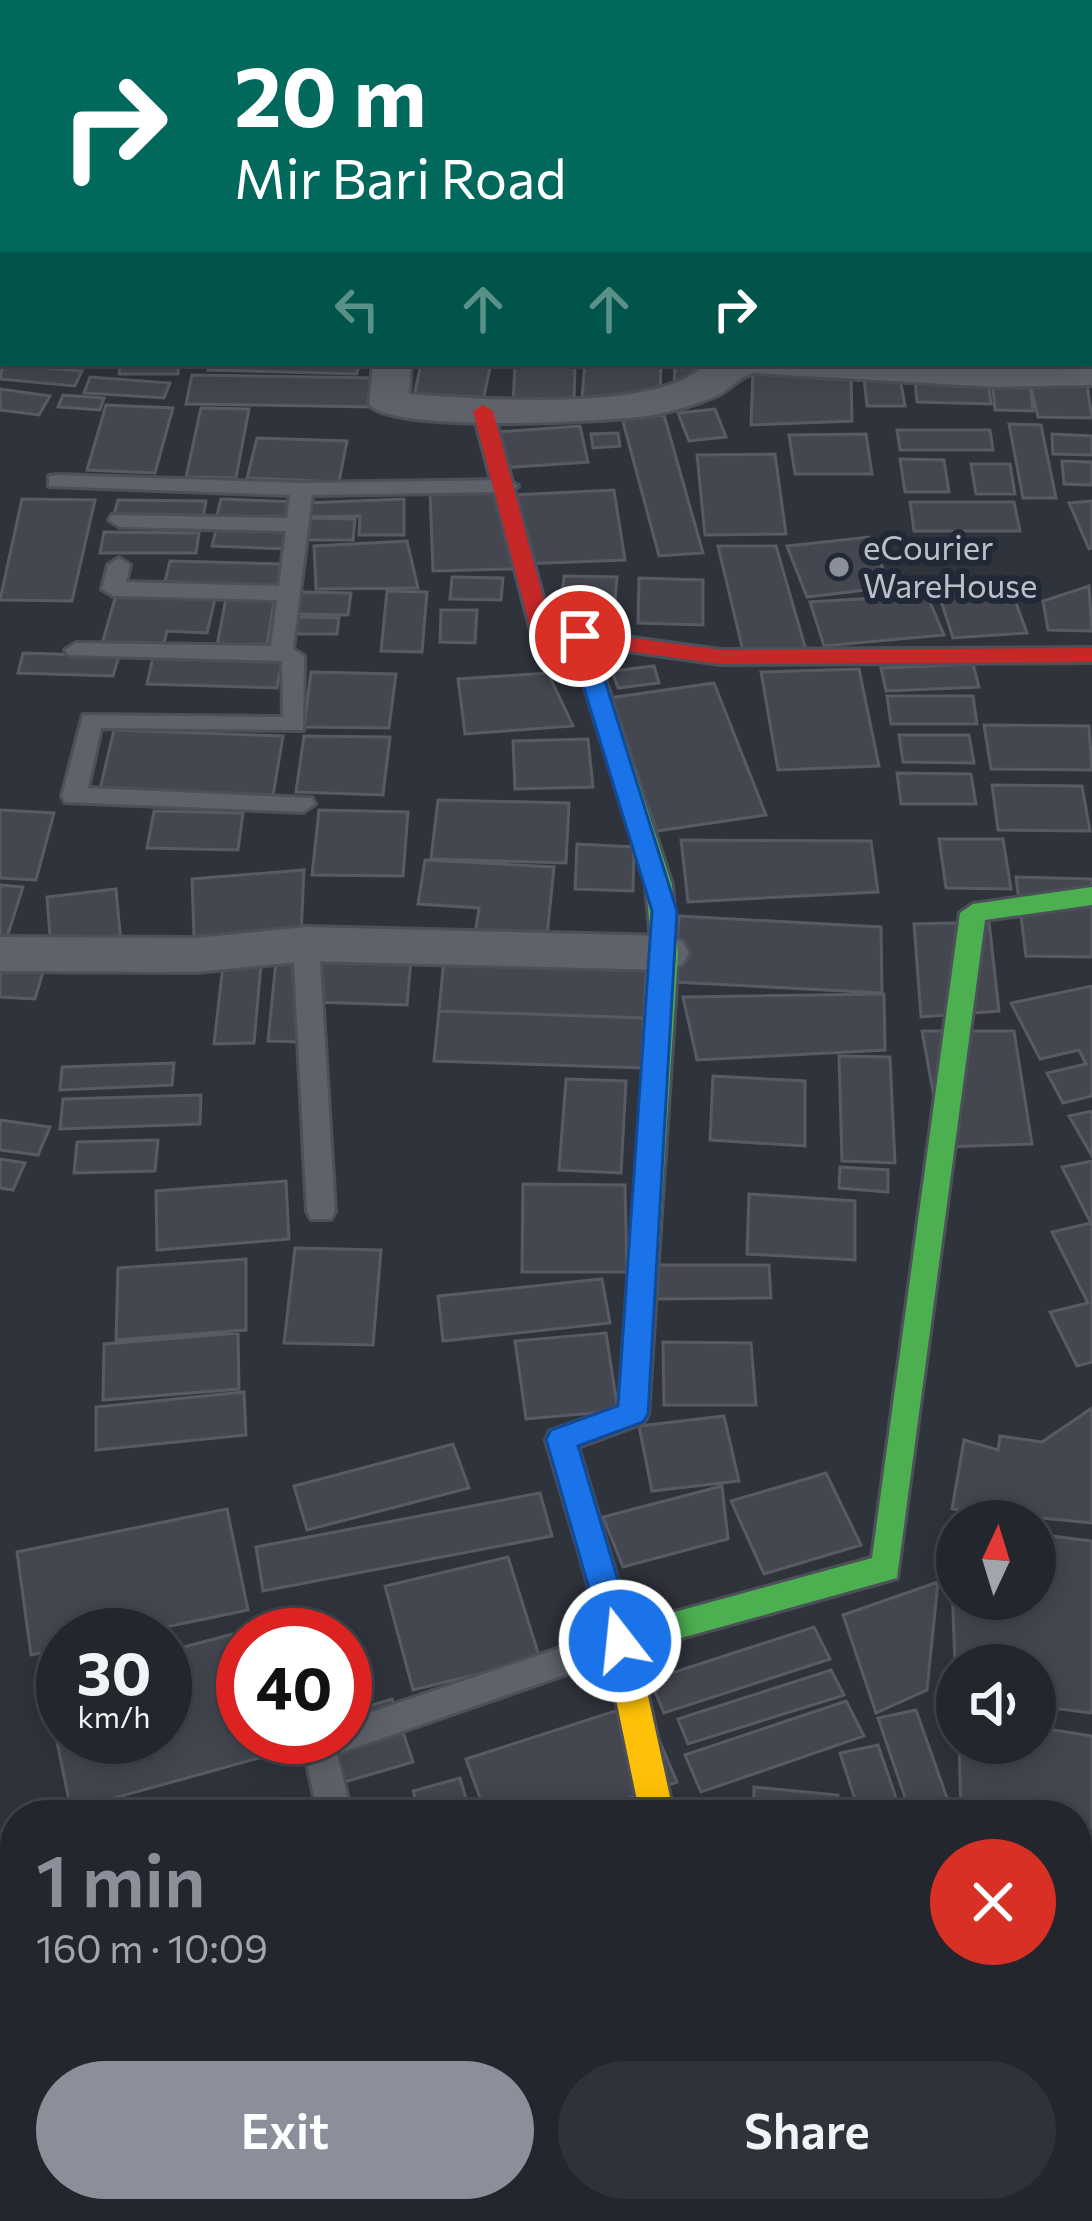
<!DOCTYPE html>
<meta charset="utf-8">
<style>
body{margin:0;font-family:Commissioner,sans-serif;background:#2f3239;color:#f1f3f6;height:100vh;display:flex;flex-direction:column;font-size:45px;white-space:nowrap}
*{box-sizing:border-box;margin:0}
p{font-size:39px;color:#a3a5aa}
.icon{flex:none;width:66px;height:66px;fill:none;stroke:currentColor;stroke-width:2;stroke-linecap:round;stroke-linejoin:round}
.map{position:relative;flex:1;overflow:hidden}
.panel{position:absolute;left:0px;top:1800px;width:1092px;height:423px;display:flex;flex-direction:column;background:#23262d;border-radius:48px 48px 0 0;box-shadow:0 6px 30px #0003,0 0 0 3px #404349}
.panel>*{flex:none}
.hud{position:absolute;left:0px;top:0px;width:1092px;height:366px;box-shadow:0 6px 30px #0003,0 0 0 3px #404349;background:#00695c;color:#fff;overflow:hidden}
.needle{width:78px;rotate:4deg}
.buttons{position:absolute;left:936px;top:1500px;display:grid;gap:24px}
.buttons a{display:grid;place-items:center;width:120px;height:120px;border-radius:50%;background:#23262d;box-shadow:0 6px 30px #0003,0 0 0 3px #404349;font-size:60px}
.speed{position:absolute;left:36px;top:1608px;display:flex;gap:24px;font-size:60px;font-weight:700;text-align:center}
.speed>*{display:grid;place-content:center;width:156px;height:156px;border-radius:50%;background:#23262d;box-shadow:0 6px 30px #0003,0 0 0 3px #404349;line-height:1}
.speed small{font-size:30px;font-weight:400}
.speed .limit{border:18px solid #d22;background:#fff;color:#111}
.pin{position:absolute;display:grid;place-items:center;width:102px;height:102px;color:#fff;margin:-51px;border:6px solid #fff;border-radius:50%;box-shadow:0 3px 12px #0007}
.me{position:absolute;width:132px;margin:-66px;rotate:344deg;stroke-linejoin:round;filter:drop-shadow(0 0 9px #0008)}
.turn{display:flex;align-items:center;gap:42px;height:252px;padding:0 36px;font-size:54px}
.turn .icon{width:156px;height:156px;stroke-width:2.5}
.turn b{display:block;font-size:84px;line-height:102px}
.lanes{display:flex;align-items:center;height:114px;padding:0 36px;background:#0003;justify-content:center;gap:60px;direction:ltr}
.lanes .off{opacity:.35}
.round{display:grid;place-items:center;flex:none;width:126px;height:126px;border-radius:63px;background:#2f3239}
.headline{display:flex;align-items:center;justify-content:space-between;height:204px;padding:0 36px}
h1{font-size:72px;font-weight:600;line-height:90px;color:#8a8f99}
.cta{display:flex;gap:24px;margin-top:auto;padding:24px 36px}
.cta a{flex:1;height:138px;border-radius:72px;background:#8a8f99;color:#fff;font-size:48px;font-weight:600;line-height:138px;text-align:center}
.cta a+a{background:#2f3239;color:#f1f3f6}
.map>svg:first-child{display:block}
</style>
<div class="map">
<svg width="1092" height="2221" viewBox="0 0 1092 2221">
<rect width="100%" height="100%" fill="#2f333c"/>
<!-- building -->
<path fill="#444750" stroke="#585b63" stroke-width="3" d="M 121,363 L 179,363 L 178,374 L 119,374 Z
M 210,363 L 359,363 L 357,374 L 208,370 Z
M 421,363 L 491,363 L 483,401 L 414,397 Z
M 515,363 L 575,363 L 574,406 L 513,405 Z
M 585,363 L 661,363 L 660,400 L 582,398 Z
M 675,363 L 732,363 L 674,388 Z
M 3,364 L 82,371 L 75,386 L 0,379 Z
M 753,370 L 851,374 L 852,421 L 751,425 Z
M 192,375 L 379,378 L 375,407 L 186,404 Z
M 90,377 L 170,383 L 164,398 L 84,393 Z
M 864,378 L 900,378 L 905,406 L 867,406 Z
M 915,378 L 988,379 L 991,404 L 917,402 Z
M 1029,378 L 1086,378 L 1092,418 L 1038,417 Z
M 992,380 L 1030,381 L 1033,411 L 995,410 Z
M 0,389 L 50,396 L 39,415 L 0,410 Z
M 63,395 L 104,398 L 100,410 L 58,407 Z
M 106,405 L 173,408 L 155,473 L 87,470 Z
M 201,408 L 249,409 L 236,478 L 186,477 Z
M 715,409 L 726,437 L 689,441 L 678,413 Z
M 664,415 L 703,553 L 659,556 L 622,418 Z
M 1009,424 L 1041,425 L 1056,498 L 1023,498 Z
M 580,426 L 588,462 L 502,468 L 496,432 Z
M 897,430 L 990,430 L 993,450 L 900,450 Z
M 618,433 L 620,446 L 593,448 L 591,434 Z
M 866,434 L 872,474 L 795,474 L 789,435 Z
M 1052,434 L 1092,436 L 1092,455 L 1053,454 Z
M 257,438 L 347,441 L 339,482 L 247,478 Z
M 775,454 L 786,534 L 705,535 L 697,455 Z
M 900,459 L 944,460 L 949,492 L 905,492 Z
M 1062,461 L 1092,462 L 1092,485 L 1064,484 Z
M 971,464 L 1010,464 L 1015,494 L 976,494 Z
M 505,490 L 513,569 L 433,571 L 430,492 Z
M 614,490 L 625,560 L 521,564 L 512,495 Z
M 22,499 L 95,500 L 72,601 L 0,600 Z
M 221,499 L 294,502 L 290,522 L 216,519 Z
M 404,499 L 404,535 L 359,535 L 360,516 L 305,517 L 306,503 Z
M 118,500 L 206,501 L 203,519 L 113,518 Z
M 1092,501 L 1092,548 L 1089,549 L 1069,503 Z
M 910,502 L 1014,502 L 1020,531 L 914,531 Z
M 303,518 L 355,519 L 353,540 L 301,540 Z
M 217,526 L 290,528 L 286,549 L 212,546 Z
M 104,532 L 199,533 L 196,553 L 100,553 Z
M 869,537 L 891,587 L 807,597 L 787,546 Z
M 407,541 L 418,588 L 316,589 L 314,546 Z
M 718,546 L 776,546 L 806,650 L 743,651 Z
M 170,561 L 282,564 L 277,592 L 163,589 Z
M 564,576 L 617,577 L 613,627 L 559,625 Z
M 452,577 L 503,578 L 501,600 L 450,599 Z
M 639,578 L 703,580 L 703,625 L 638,623 Z
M 1008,581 L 1027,633 L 953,638 L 936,585 Z
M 1089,586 L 1092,631 L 1048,630 L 1043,601 Z
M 117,591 L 216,595 L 207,633 L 167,631 L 163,647 L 102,644 Z
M 387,591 L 427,592 L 422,652 L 381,651 Z
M 300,592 L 351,593 L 348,615 L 296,614 Z
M 227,593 L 275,594 L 266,652 L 216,651 Z
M 927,595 L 944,635 L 824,646 L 810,602 Z
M 441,610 L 477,610 L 475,643 L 440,642 Z
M 297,617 L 339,618 L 337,634 L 295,634 Z
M 23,653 L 119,656 L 113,676 L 18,673 Z
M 153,657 L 282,661 L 277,688 L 147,684 Z
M 973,664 L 979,687 L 886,691 L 881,668 Z
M 654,666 L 659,683 L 618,688 L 612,671 Z
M 859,669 L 879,766 L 778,770 L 761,672 Z
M 311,672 L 396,674 L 389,728 L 304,727 Z
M 548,673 L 573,726 L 465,734 L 458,679 Z
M 714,683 L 766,815 L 657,831 L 609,698 Z
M 887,696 L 973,696 L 977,724 L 891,724 Z
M 984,725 L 1089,726 L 1092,770 L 991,769 Z
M 114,730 L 283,736 L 273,796 L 100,789 Z
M 899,735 L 969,735 L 974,763 L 903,762 Z
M 304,736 L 390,737 L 383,795 L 296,792 Z
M 588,739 L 593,787 L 515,789 L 513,741 Z
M 897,773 L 971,774 L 976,804 L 901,804 Z
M 992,785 L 1082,786 L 1090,831 L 998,830 Z
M 438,800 L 569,803 L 566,863 L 431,859 Z
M 0,810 L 54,813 L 36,880 L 0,878 Z
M 319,810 L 408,812 L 403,876 L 312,875 Z
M 154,811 L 243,813 L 238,850 L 147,848 Z
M 939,839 L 1003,839 L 1011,889 L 946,888 Z
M 681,840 L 871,841 L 878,892 L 688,902 Z
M 577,844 L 634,847 L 633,891 L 575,889 Z
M 425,860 L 554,867 L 546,946 L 474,942 L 479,908 L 418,904 Z
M 304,870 L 301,935 L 194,936 L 192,879 Z
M 1016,877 L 1092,879 L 1092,957 L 1026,956 Z
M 0,885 L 23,887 L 0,959 Z
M 116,889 L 122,954 L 52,963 L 47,897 Z
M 679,916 L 881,927 L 882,993 L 675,982 Z
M 989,922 L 999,1011 L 921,1017 L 914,924 Z
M 317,958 L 411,960 L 407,1005 L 311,1002 Z
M 444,959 L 647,964 L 644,1018 L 439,1011 Z
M 276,961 L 307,962 L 300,1042 L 268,1041 Z
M 223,965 L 261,965 L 254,1043 L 214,1044 Z
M 0,970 L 43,972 L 35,999 L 0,997 Z
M 1092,986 L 1092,1096 L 1063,1103 L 1047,1073 L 1086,1064 L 1079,1050 L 1040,1059 L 1011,1003 Z
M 884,994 L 885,1050 L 697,1060 L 683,997 Z
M 439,1011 L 644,1018 L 642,1068 L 434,1061 Z
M 922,1031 L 1014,1031 L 1032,1144 L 943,1147 Z
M 839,1056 L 890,1057 L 895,1163 L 842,1161 Z
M 174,1063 L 172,1085 L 60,1090 L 62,1067 Z
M 713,1076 L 805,1081 L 805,1146 L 710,1140 Z
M 566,1079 L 626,1081 L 621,1173 L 559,1170 Z
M 201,1095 L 200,1124 L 60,1129 L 63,1099 Z
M 1092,1111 L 1092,1156 L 1069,1116 Z
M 0,1120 L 50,1127 L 38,1155 L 0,1150 Z
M 158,1140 L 155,1171 L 74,1173 L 77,1142 Z
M 0,1159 L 25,1163 L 13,1190 L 0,1188 Z
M 1092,1161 L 1092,1362 L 1077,1366 L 1050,1312 L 1088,1303 L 1052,1232 L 1091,1223 L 1062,1167 Z
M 840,1167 L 888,1170 L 888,1192 L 839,1188 Z
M 286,1181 L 289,1239 L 157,1250 L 156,1191 Z
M 523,1184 L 625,1185 L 627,1272 L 522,1272 Z
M 749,1194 L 855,1201 L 855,1260 L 747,1254 Z
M 295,1248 L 381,1250 L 373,1345 L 284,1343 Z
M 246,1259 L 246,1330 L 116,1340 L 118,1268 Z
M 654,1265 L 769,1265 L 771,1298 L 655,1299 Z
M 602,1279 L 610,1323 L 443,1341 L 438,1296 Z
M 238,1333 L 239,1389 L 103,1400 L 104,1344 Z
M 606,1333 L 618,1411 L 526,1419 L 515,1341 Z
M 663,1342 L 751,1343 L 756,1405 L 664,1405 Z
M 244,1392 L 246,1435 L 96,1450 L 96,1407 Z
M 1092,1408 L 1092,1523 L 952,1509 L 964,1440 L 998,1450 L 1000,1436 L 1042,1442 Z
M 724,1416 L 739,1481 L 652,1491 L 639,1426 Z
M 453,1444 L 469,1488 L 307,1530 L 294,1486 Z
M 826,1473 L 861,1545 L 764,1574 L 731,1501 Z
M 722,1486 L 728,1539 L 623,1567 L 603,1517 Z
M 540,1493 L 552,1536 L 263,1591 L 256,1547 Z
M 227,1509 L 248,1610 L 127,1635 L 63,1635 L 63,1648 L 31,1655 L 17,1552 Z
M 950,1524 L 957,1525 L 957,1599 L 1035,1599 L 1035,1534 L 1092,1541 L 1092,1713 L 1035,1706 L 1035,1665 L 957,1665 L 956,1696 Z
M 508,1557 L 540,1659 L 413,1690 L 385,1586 Z
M 938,1582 L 927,1690 L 876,1713 L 843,1615 Z
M 814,1627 L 830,1659 L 664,1713 L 650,1680 Z
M 244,1631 L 243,1737 L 273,1737 L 277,1753 L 71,1810 L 45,1684 L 63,1679 L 63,1737 L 165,1737 L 165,1652 Z
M 831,1670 L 844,1695 L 688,1744 L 678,1719 Z
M 392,1699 L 413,1762 L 317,1790 L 301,1737 L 345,1737 L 345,1713 Z
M 846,1701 L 864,1736 L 701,1792 L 685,1755 Z
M 643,1702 L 677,1782 L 578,1815 L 486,1815 L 466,1759 Z
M 916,1710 L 953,1815 L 911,1815 L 878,1718 Z
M 1035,1727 L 1092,1736 L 1092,1891 L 1077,1887 L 1077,1815 L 961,1815 L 959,1743 L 1035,1743 Z
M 878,1745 L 902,1815 L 860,1815 L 840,1753 Z
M 460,1778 L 471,1815 L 420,1815 L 413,1791 Z
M 754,1787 L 838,1795 L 837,1815 L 753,1815 Z
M 1077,1915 L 1092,1916 L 1090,2120 L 1077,2072 Z
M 15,2049 L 15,2198 L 0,2201 L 0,2051 Z
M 476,2208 L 658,2208 L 658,2217 L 476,2219 Z
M 729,2208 L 870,2208 L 905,2211 L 905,2221 L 728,2221 Z"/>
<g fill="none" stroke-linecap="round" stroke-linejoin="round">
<!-- lane casing -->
<g stroke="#4c5058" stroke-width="6">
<path id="lane" d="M 684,0 L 702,0 L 702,3 L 684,3 Z
M 57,475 L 302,483 L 507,480 L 518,486 L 507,492 L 312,495 L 293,649 L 304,656 L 303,730 L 101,728 L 88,788 L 312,798 L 315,804 L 303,812 L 65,802 L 62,796 L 83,715 L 283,717 L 282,661 L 68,655 L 65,650 L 76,643 L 271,646 L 277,600 L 113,596 L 102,589 L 108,565 L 119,558 L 130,565 L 126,582 L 279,586 L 286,531 L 120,527 L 109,520 L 112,515 L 287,518 L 290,495 L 49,486 L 49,476 Z
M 306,935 L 319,944 L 335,1211 L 331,1219 L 311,1219 L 307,1211 L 293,944 Z
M 619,1628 L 630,1632 L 635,1642 L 630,1652 L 337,1754 L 352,1815 L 318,1815 L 303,1745 L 306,1737 L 345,1737 L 345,1721 Z
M 68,2208 L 104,2208 L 102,2221 L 66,2221 Z"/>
</g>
<!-- street casing -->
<g stroke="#4c5058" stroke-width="6">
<path id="street" d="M 411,0 L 443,0 L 443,3 L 411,3 Z
M 890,0 L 922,0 L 923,3 L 891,3 Z
M 1089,43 L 1092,43 L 1092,63 L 1089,63 Z
M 3,260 L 3,288 L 0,289 L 0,261 Z
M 1092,361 L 1092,385 L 995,387 L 754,373 C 736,378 731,390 716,396 C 697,404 674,411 653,415 C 613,422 389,433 369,404 L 373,363 L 411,363 L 409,394 C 475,399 664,414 706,363 Z
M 306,927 L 665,936 L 682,941 L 689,953 L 682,965 L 665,970 L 306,961 L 196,972 L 0,971 L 0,937 L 196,938 Z
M 644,2208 L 714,2208 L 715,2221 L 645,2221 Z"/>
</g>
<!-- fast casing -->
<g stroke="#4c5058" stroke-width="6">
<path id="fast" d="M 580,629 L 591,636 L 672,885 L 678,953 L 648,1414 L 643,1423 L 578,1447 L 610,1555 L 606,1564 L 595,1568 L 584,1564 L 580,1555 L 546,1440 L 550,1431 L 619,1407 L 652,953 L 646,885 L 569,636 Z
M 1092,887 L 1092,905 L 985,920 L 897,1578 L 620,1655 L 609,1651 L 604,1641 L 609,1631 L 620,1627 L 872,1558 L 960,913 L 973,904 Z"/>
</g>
<!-- slow casing -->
<g stroke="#4c5058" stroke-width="6">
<path id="slow" d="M 595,1542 L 606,1546 L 610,1555 L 636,1641 L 674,1815 L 640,1815 L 604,1641 L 580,1555 L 584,1546 Z"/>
</g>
<!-- jam casing -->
<g stroke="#4c5058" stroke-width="6">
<path id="jam" d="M 483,405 L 493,411 L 551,627 L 721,650 L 1092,648 L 1092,662 L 721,664 L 533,638 L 473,411 Z"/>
</g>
<!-- path -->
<path stroke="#61656b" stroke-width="6" stroke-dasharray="6 6" stroke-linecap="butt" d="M 0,206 L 3,197"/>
<!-- lane -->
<use href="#lane" fill="#60626a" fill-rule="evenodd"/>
<!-- street -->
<use href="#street" fill="#60626a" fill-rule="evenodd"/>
<!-- fast -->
<use href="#fast" fill="#4caf50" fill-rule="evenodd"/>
<!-- slow -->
<use href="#slow" fill="#ffc107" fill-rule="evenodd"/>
<!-- jam -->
<use href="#jam" fill="#c62828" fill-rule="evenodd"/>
</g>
<!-- route -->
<path fill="#1a73e8" stroke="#114b97" stroke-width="3" d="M 580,628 L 591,636 L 677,911 L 648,1414 L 643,1422 L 578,1446 L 636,1641 L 632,1651 L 620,1655 L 609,1651 L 604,1641 L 546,1439 L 551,1430 L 618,1406 L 652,911 L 568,636 Z"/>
<!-- markers -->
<circle fill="#8a8f99" stroke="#222936" stroke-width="4.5" cx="839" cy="567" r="12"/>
<g text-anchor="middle" stroke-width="12" stroke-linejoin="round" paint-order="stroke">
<!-- poi labels -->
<g font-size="33" fill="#bbc0cb" stroke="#222936" text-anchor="start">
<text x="863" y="560">eCourier<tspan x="863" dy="38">WareHouse</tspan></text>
</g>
</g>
</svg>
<div class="buttons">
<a><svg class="needle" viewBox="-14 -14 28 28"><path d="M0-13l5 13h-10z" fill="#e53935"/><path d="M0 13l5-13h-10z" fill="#a3a5aa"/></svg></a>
<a><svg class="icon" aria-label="sound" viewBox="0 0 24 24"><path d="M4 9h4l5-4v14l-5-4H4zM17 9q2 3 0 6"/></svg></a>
</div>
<div class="speed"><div>30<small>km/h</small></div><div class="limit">40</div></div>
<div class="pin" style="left:580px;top:636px;background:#d93025"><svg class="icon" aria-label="arrive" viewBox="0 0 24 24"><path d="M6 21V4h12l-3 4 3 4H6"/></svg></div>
<svg class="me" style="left:620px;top:1641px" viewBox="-20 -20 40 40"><circle r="17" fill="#1a73e8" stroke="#fff" stroke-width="3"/><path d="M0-11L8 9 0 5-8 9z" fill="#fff"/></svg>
<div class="hud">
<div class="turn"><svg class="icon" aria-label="right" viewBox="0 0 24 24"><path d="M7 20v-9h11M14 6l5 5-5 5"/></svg><div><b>20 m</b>Mir Bari Road</div></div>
<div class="lanes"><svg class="icon off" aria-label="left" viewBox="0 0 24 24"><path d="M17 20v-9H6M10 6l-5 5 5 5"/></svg><svg class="icon off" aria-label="ahead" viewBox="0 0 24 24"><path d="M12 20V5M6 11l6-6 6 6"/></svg><svg class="icon off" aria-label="ahead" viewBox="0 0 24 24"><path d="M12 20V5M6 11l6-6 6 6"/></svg><svg class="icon" aria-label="right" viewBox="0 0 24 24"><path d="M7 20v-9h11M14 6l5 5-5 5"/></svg></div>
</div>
<section class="panel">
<div class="headline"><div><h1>1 min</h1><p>160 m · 10:09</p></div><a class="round" style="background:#d93025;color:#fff"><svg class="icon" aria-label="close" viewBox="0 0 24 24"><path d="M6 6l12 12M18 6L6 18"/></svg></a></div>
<div class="cta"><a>Exit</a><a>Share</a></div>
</section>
</div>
